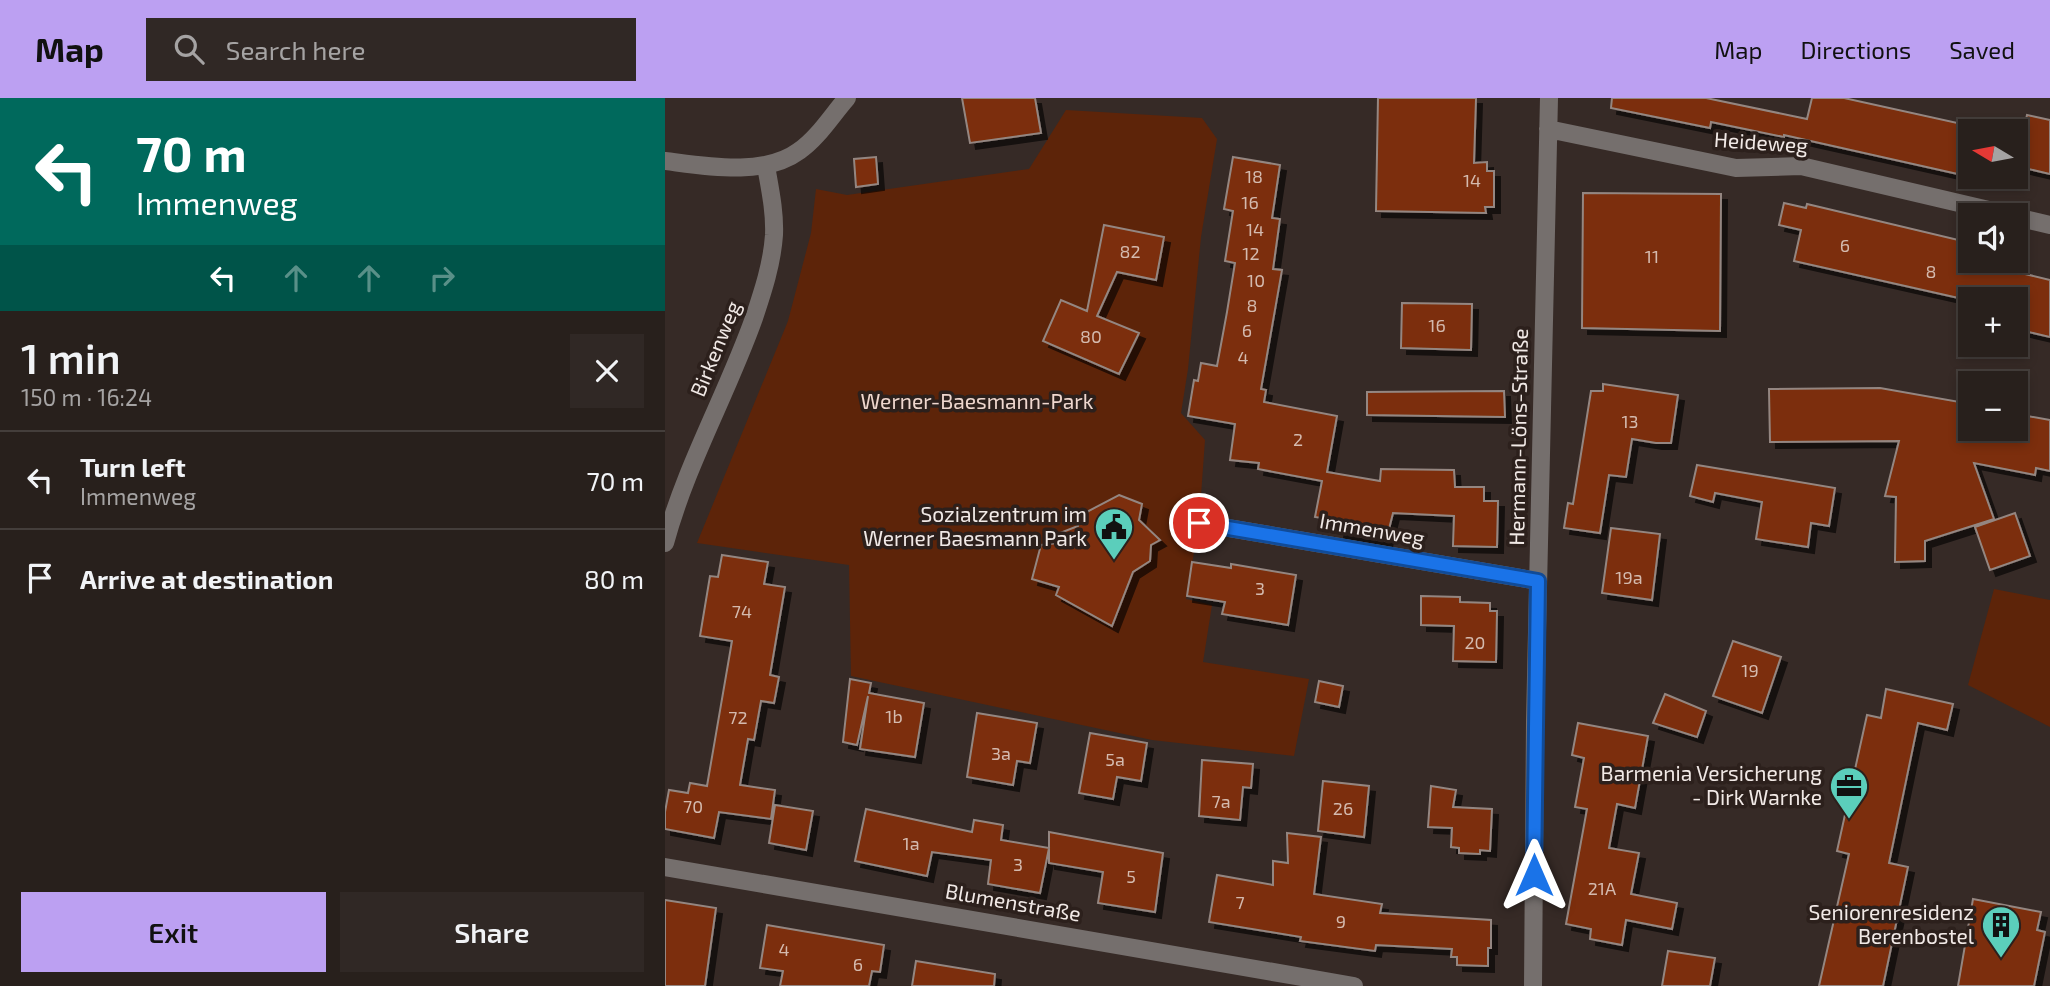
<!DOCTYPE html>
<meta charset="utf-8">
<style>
body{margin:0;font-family:"Exo 2",sans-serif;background:#302825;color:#f1f3f6;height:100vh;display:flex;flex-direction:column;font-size:26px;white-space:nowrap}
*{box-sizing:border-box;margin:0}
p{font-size:23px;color:#a5a3a3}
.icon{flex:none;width:38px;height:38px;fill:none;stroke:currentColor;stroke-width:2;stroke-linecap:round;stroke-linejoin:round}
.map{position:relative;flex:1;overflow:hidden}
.sheet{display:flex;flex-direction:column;background:#28201c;width:665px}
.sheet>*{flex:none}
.top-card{background:#00695c;color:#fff;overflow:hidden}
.needle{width:46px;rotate:280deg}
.tools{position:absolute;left:1293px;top:21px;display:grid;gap:14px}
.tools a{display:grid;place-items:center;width:70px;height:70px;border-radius:0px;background:#28201c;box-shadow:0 4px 10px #0003,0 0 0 2px #443e3b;font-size:35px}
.pin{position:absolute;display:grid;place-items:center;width:60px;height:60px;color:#fff;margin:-30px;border:4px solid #fff;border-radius:50%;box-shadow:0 2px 7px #0007}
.me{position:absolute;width:77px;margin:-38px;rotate:0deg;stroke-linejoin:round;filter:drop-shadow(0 0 5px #0008)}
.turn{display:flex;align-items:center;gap:24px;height:147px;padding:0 21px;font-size:32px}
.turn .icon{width:91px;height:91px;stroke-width:2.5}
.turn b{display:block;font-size:49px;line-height:60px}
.lanes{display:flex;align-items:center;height:66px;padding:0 21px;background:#0003;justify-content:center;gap:35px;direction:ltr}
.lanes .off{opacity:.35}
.round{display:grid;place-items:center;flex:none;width:74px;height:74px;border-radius:0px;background:#302825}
.head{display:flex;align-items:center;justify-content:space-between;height:119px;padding:0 21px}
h1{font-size:42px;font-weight:600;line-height:52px}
.cta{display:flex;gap:14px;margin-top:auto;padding:14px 21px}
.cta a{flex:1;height:80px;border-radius:0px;background:#bca0f2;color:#111;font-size:28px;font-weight:600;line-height:80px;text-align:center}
.cta a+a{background:#302825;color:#f1f3f6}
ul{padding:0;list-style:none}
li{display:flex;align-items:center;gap:21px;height:98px;padding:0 21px;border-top:2px solid #443e3b}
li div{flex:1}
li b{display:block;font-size:26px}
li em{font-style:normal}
header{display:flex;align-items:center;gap:42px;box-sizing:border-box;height:98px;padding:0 35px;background:#bca0f2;color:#111}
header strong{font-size:33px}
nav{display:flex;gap:38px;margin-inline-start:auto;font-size:24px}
.search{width:490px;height:63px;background:#302825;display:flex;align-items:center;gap:18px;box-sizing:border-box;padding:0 24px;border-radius:0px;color:#a5a3a3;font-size:26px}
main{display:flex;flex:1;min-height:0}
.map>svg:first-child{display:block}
</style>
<header>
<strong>Map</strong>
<div class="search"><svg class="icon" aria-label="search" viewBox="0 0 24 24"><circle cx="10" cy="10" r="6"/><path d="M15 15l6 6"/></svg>Search here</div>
<nav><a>Map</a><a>Directions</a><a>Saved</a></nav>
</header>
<main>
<section class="sheet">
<div class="top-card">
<div class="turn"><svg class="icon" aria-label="left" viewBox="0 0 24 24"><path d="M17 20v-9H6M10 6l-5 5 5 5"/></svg><div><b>70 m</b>Immenweg</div></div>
<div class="lanes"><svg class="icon" aria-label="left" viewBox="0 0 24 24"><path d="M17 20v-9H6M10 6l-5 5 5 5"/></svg><svg class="icon off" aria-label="ahead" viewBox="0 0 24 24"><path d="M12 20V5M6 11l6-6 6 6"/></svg><svg class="icon off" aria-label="ahead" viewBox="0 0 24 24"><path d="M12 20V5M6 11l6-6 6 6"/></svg><svg class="icon off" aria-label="right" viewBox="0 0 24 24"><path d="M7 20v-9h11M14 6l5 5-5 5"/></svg></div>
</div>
<div class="head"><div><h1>1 min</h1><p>150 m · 16:24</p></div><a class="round"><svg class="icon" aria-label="close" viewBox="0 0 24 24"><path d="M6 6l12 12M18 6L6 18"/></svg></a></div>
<ul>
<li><svg class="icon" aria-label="left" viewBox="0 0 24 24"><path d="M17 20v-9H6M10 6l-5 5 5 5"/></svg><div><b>Turn left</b><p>Immenweg</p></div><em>70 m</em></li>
<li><svg class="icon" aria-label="arrive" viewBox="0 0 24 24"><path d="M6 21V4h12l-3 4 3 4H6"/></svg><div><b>Arrive at destination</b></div><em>80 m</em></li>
</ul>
<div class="cta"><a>Exit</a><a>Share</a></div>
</section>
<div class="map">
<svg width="1385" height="888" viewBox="0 0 1385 888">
<defs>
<filter id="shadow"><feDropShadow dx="6" dy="6" stdDeviation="0" flood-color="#0009"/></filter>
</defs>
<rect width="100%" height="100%" fill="#362a26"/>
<!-- green -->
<path fill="#5d2409" d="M 401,12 L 537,20 L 552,41 L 536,139 L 523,271 L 516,315 L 540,342 L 534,425 L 521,501 L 547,507 L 538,564 L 644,581 L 629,658 L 487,642 L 186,578 L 184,467 L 32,445 L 123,223 L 146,135 L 151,91 L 182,97 L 364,71 Z
M 1329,491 L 1385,502 L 1385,629 L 1303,587 Z"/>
<!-- building -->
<path fill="#7b2d07" stroke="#948681" stroke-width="2" filter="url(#shadow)" d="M 297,0 L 370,0 L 376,35 L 305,45 Z
M 713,0 L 811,0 L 809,65 L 822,64 L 822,73 L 829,73 L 829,109 L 820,109 L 821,115 L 711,113 Z
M 947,0 L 1041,0 L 1142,21 L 1147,0 L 1179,0 L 1306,28 L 1306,79 L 1119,37 L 1119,39 L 1046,24 L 1045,30 L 946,10 Z
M 1362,17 L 1385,22 L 1385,76 L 1351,68 Z
M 211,59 L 213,86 L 191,89 L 189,61 Z
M 568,59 L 615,67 L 607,120 L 615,121 L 608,171 L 617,172 L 596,291 L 601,292 L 599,304 L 672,318 L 662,374 L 715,383 L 716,371 L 789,372 L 790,389 L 819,389 L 819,403 L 833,403 L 832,449 L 788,448 L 789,418 L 728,415 L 721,443 L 673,434 L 675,423 L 650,419 L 657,383 L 593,371 L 594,365 L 565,362 L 570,326 L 523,318 L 529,282 L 533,283 L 536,265 L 552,268 L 562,214 L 570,165 L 560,163 L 568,113 L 559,111 Z
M 918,95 L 1056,96 L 1055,233 L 917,230 Z
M 1119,105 L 1141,110 L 1142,106 L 1306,145 L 1306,163 L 1385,182 L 1385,239 L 1351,231 L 1351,201 L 1298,201 L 1129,163 L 1136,132 L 1114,127 Z
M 439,127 L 499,139 L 491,182 L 452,174 L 432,218 L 474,235 L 454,276 L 378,243 L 396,202 L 422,213 Z
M 737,205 L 807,206 L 806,252 L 736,250 Z
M 938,286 L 1013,297 L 1006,345 L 991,345 L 967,341 L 961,379 L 944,377 L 935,435 L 899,430 L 903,405 L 908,406 L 926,293 L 938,293 Z
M 1215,290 L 1306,306 L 1306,331 L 1355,331 L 1357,317 L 1385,322 L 1385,373 L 1371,370 L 1370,377 L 1309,365 L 1329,421 L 1260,443 L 1260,463 L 1230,464 L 1231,399 L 1220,398 L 1234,343 L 1105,344 L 1104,291 Z
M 839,293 L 840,319 L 702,317 L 702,294 Z
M 1032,367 L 1170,390 L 1164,428 L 1146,425 L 1143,449 L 1091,441 L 1097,404 L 1050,395 L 1048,404 L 1025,398 Z
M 454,397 L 477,406 L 474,422 L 495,442 L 486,447 L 485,463 L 468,474 L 447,528 L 391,497 L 394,489 L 367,481 L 376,447 L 392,445 L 395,435 L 413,428 L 416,417 Z
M 1350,415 L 1365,458 L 1325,472 L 1310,429 Z
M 946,430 L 995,436 L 987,502 L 937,495 Z
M 57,457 L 103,464 L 99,486 L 120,489 L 105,577 L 114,579 L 109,605 L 96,603 L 89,642 L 83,641 L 75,687 L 110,692 L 106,721 L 54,714 L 49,740 L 0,731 L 0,714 L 4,692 L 23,695 L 25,685 L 42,688 L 67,543 L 35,538 L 45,478 L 53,479 Z
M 527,464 L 566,470 L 566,466 L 631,477 L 623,527 L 557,516 L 560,504 L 522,498 Z
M 756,498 L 795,499 L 795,504 L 825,505 L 825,513 L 832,513 L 831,564 L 788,563 L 789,528 L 756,527 Z
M 1068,543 L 1116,559 L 1097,615 L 1048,598 Z
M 185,581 L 206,585 L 204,595 L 259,605 L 250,659 L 195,651 L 203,598 L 192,647 L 178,644 Z
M 654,583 L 678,588 L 674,609 L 650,604 Z
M 1221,591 L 1288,606 L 1282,632 L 1253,625 L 1224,765 L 1243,769 L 1218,888 L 1154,888 L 1184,756 L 1172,753 L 1202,617 L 1216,620 Z
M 1000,596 L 1041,613 L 1032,639 L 988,625 Z
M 312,615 L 372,625 L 365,665 L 352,663 L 348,687 L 302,679 Z
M 913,625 L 983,638 L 970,710 L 952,706 L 944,750 L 974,755 L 966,796 L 1012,805 L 1007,831 L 961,822 L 957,847 L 925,841 L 926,831 L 901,826 L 922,711 L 910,709 L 919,660 L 907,657 Z
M 425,635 L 482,645 L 476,683 L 452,679 L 448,701 L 414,695 Z
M 537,662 L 588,666 L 586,690 L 578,689 L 575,722 L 534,718 Z
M 658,683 L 704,688 L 699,739 L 653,733 Z
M 766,688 L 791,692 L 788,709 L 827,711 L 825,753 L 815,752 L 815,756 L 794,755 L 794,750 L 786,749 L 787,730 L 763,729 Z
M 110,707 L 148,713 L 141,752 L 104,745 Z
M 201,711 L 307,734 L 309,722 L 338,727 L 336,742 L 384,750 L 375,795 L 323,786 L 326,762 L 267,754 L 262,778 L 190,763 Z
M 384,734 L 498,755 L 490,814 L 433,805 L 438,774 L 384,765 Z
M 622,735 L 656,739 L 649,796 L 717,806 L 715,815 L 826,822 L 826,850 L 823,850 L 823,868 L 792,867 L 792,859 L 786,859 L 787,851 L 711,847 L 710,853 L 635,843 L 636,839 L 544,824 L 552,777 L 608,787 L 608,763 L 623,765 Z
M 1308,801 L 1376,814 L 1372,832 L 1380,834 L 1369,888 L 1293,888 Z
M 0,802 L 51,810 L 40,888 L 0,888 Z
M 102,827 L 219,847 L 215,874 L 207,873 L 204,888 L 115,888 L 118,873 L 95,870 Z
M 1003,853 L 1050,860 L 1045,888 L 997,888 Z
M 251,863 L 330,876 L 329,888 L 247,888 Z"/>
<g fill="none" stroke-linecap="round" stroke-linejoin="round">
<!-- minor -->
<path stroke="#756f6d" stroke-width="18" d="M 883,31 L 1071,70 L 1136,68 L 1345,117
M 0,63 C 40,68 99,79 134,53 C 153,40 167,17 182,0
M 1351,119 L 1385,127
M 534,425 L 873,483
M 0,445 C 21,367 62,296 89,220 C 98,193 107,166 109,137 C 110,114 105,91 101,68
M 0,769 L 689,888
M 868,888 L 870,623 L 884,0"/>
</g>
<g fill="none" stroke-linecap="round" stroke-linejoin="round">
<!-- route casing -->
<g stroke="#114b97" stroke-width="18">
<path id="route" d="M 534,425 L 873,483 L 869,777"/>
</g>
<!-- route -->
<use href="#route" stroke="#1a73e8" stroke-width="12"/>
</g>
<!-- icons -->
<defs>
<g id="civic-pin" transform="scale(2.0125)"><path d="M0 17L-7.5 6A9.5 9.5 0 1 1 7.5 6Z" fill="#5bcebb" stroke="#2c201c"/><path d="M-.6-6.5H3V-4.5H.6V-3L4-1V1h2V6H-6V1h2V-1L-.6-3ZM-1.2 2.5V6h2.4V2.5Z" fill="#111"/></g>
<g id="office-pin" transform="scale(2.0125)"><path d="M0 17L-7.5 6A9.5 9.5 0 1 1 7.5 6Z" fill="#5bcebb" stroke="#2c201c"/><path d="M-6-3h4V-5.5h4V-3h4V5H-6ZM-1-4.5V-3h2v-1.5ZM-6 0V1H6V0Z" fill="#111"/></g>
<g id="building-pin" transform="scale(2.0125)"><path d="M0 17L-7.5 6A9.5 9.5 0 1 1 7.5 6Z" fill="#5bcebb" stroke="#2c201c"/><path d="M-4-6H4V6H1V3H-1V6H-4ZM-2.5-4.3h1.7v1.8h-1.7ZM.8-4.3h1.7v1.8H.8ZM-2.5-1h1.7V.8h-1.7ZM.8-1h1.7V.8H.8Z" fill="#111"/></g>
</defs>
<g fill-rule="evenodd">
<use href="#civic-pin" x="449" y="429"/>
<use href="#office-pin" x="1184" y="688"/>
<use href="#building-pin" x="1336" y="827"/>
</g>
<g text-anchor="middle" stroke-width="7" stroke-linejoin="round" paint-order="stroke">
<!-- number labels -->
<g font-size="18" fill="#d4baae">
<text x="589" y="85">18</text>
<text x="807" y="89">14</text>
<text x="585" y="111">16</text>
<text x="590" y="138">14</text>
<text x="1180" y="154">6</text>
<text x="465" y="160">82</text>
<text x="586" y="162">12</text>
<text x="987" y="165">11</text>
<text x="1266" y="180">8</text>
<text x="591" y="189">10</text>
<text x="587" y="214">8</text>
<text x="772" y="234">16</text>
<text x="582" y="239">6</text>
<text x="426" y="245">80</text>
<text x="578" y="266">4</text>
<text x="965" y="330">13</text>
<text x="633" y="348">2</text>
<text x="964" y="486">19a</text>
<text x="595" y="497">3</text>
<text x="77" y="520">74</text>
<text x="810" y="551">20</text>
<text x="1085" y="579">19</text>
<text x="229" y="625">1b</text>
<text x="73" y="626">72</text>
<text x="336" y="662">3a</text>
<text x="450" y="668">5a</text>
<text x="556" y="710">7a</text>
<text x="28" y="715">70</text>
<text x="678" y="717">26</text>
<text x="246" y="752">1a</text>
<text x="353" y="773">3</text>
<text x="466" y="785">5</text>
<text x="937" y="797">21A</text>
<text x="575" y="811">7</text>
<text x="676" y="830">9</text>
<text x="119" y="858">4</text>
<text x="193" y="873">6</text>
</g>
<!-- street labels -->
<g font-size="21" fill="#f1e9e6" stroke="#2c201c">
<text transform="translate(1096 45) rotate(4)" y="7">Heideweg</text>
<text transform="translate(51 251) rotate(-68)" y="7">Birkenweg</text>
<text transform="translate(854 339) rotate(-89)" y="7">Hermann-Löns-Straße</text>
<text transform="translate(707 432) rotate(10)" y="7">Immenweg</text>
<text transform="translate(348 805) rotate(10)" y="7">Blumenstraße</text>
</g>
<!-- park labels -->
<g font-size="21" fill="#efd7ce" stroke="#2c201c">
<text x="312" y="311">Werner-Baesmann-Park</text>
</g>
<!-- poi labels -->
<g font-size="21" fill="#f1e9e6" stroke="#2c201c" text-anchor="end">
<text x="422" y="424">Sozialzentrum im<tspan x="422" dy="24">Werner Baesmann Park</tspan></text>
<text x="1157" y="683">Barmenia Versicherung<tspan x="1157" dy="24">- Dirk Warnke</tspan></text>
<text x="1309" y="822">Seniorenresidenz<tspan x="1309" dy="24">Berenbostel</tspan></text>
</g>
</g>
</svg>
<div class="tools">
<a><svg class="needle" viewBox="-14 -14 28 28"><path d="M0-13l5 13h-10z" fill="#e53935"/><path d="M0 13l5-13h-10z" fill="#a5a3a3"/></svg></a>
<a><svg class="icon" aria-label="sound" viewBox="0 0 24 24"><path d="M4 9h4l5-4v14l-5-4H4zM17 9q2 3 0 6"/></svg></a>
<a>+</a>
<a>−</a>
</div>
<div class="pin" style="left:534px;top:425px;background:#d93025"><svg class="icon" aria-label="arrive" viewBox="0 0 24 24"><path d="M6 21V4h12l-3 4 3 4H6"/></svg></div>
<svg class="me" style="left:869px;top:777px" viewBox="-20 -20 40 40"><path d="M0-17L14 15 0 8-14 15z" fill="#1a73e8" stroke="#fff" stroke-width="4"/></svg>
</div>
</main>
